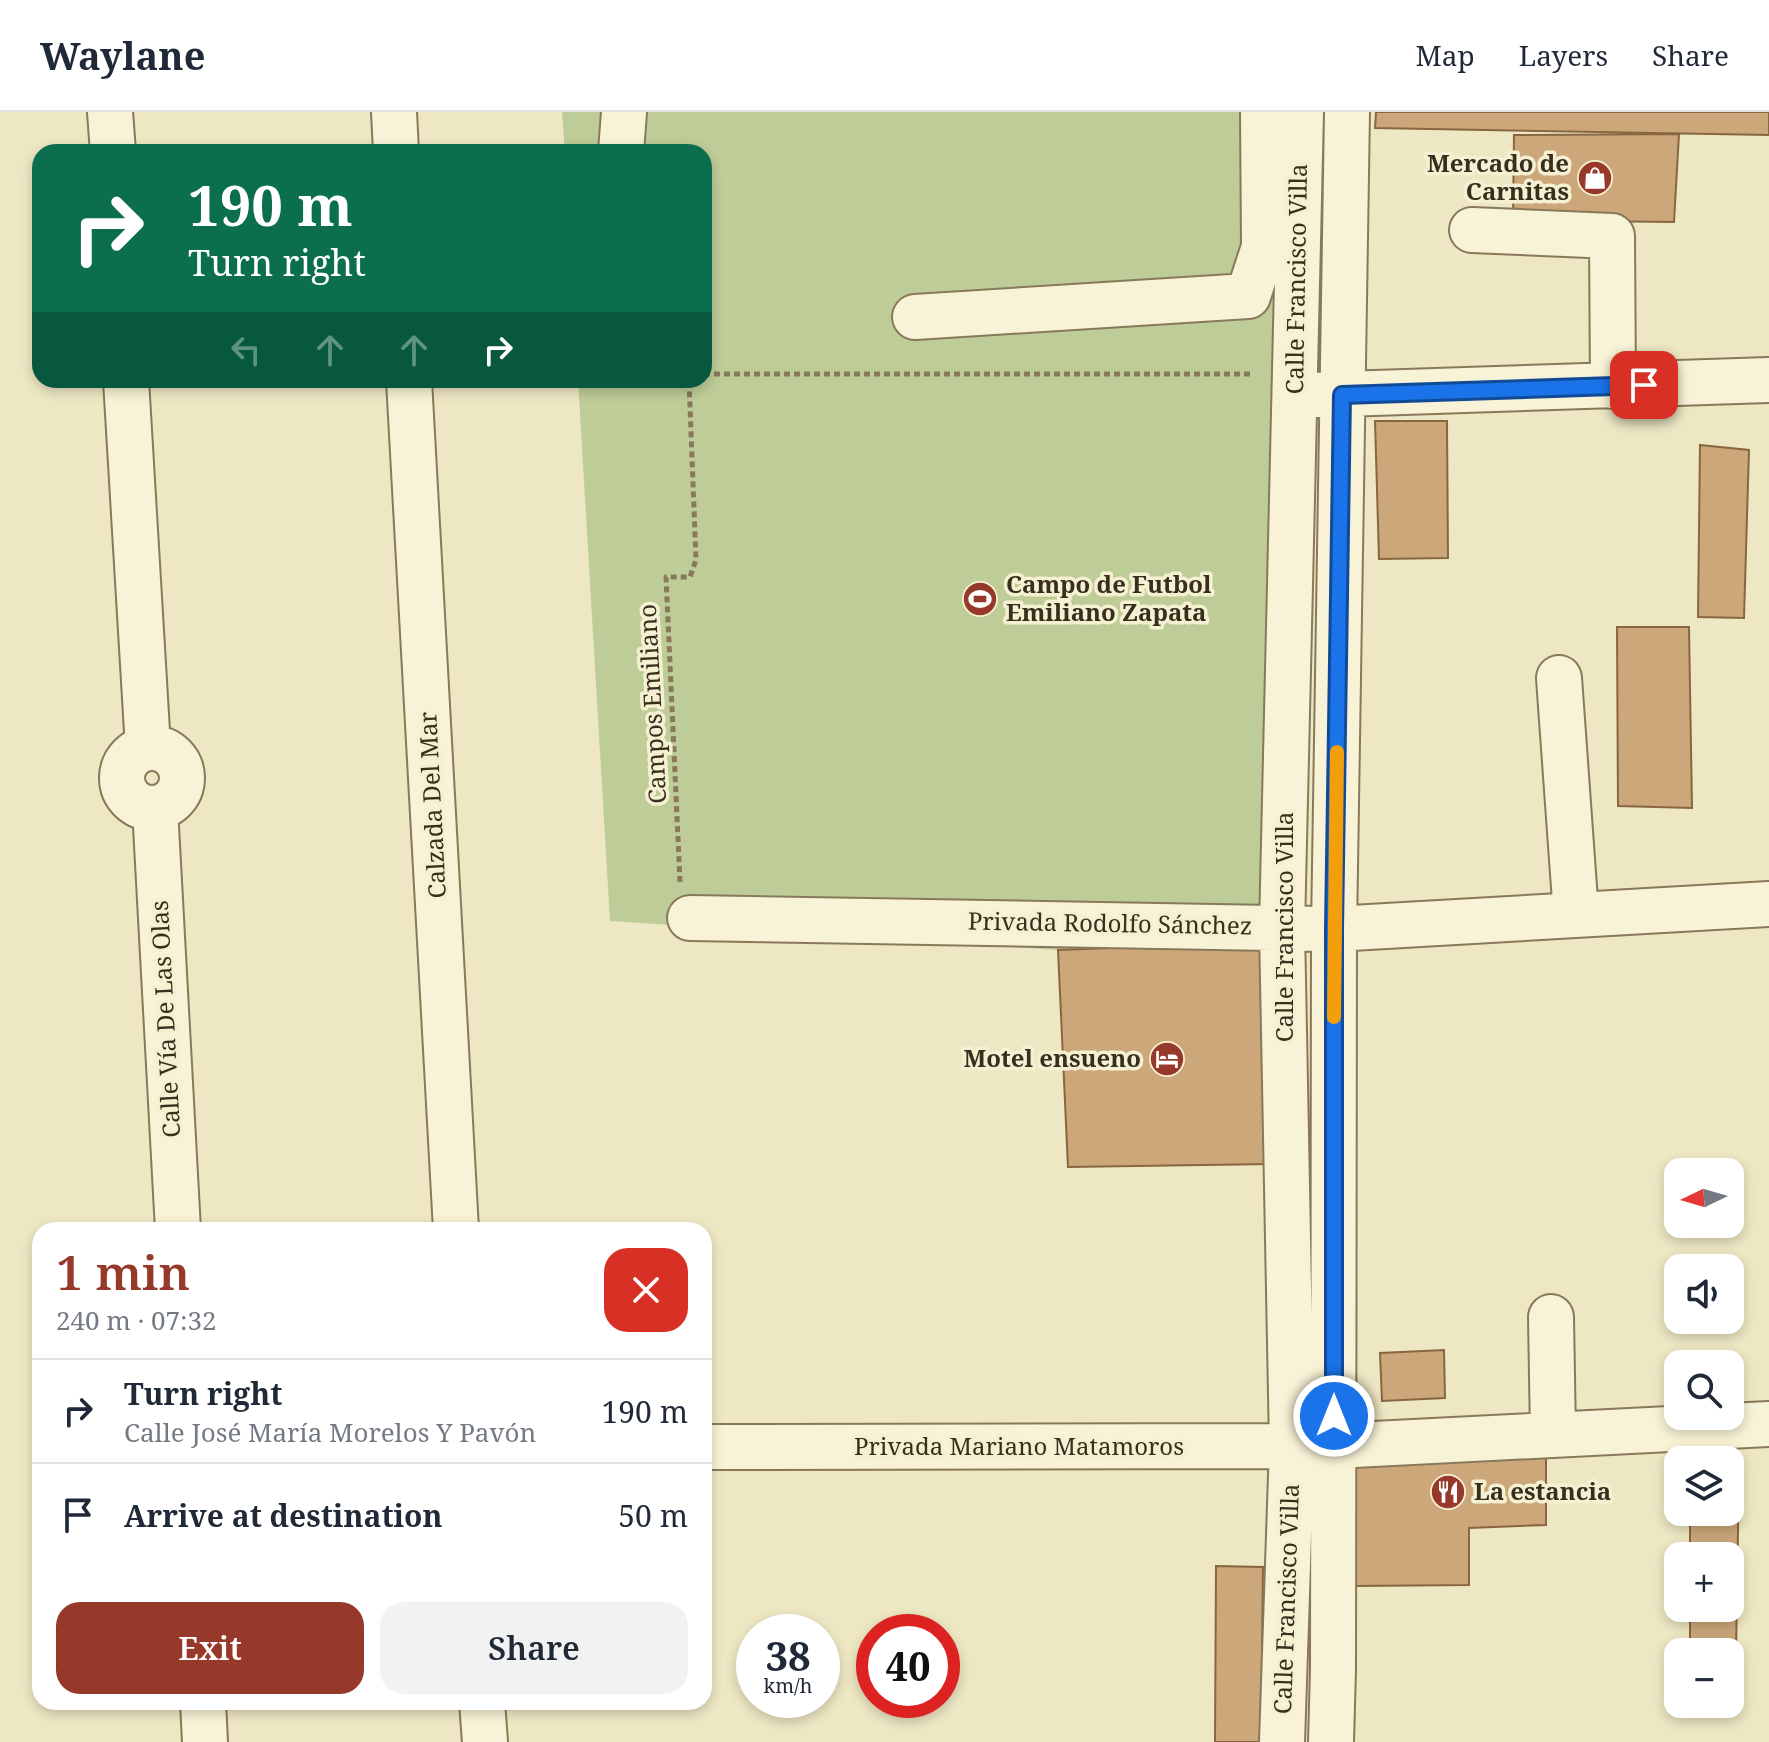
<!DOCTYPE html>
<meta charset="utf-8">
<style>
body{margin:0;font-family:"Noto Serif",serif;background:#f2f2f3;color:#1f2937;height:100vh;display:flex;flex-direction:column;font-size:30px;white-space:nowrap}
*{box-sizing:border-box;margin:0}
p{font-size:26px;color:#747a83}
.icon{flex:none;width:44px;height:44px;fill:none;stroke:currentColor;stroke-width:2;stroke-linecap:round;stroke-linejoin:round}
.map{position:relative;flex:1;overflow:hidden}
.sheet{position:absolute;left:32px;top:1110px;width:680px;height:488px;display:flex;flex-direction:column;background:#fff;border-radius:24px;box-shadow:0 4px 12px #0003}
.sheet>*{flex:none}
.top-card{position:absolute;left:32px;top:32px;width:680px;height:244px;border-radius:24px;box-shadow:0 4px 12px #0003;background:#0b6e4f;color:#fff;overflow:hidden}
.needle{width:52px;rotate:265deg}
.controls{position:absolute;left:1664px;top:1046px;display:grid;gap:16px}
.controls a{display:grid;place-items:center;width:80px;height:80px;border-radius:16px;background:#fff;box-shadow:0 4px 12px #0003;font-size:40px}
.speed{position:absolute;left:736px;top:1502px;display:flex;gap:16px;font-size:40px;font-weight:700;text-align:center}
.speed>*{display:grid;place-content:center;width:104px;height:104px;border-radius:50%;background:#fff;box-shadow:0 4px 12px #0003;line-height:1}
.speed small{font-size:20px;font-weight:400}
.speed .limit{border:12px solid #d22;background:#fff;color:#111}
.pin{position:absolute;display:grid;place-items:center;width:68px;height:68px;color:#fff;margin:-34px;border-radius:16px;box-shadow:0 4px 12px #0006}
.me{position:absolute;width:88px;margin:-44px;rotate:0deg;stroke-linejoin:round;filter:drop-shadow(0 0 6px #0008)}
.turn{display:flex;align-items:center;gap:28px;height:168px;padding:0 24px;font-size:36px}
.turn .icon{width:104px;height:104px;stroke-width:2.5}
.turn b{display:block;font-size:56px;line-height:68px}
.lanes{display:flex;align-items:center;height:76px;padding:0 24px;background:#0003;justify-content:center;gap:40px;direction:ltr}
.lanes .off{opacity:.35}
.round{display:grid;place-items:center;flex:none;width:84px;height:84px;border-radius:24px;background:#f2f2f3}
.overview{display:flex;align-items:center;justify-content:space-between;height:136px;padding:0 24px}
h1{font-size:48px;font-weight:600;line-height:60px;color:#96392a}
.primary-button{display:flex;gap:16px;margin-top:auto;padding:16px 24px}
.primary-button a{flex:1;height:92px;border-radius:24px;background:#96392a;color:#fff;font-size:32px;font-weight:600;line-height:92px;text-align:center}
.primary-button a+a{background:#f2f2f3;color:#1f2937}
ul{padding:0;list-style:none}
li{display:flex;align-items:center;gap:24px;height:104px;padding:0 24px;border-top:2px solid #e0e1e3}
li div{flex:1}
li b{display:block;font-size:30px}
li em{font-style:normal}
header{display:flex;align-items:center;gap:48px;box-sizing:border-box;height:112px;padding:0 40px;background:#fff;border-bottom:2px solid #e0e1e3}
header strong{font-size:38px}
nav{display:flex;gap:44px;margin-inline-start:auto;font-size:28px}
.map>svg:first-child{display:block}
</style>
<header>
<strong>Waylane</strong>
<nav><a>Map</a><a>Layers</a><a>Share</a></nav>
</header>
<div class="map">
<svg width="1769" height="1630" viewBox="0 0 1769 1630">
<rect width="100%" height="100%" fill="#eee7c3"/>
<!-- green -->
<path fill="#becc97" d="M 562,0 L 1290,0 L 1281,775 L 1247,831 L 1057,838 L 610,809 L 578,268 L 704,268 L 704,40 L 565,40 Z"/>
<!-- building -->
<path fill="#cba779" stroke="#876640" stroke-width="2" d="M 1376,0 L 1769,0 L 1769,23 L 1375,16 Z
M 1679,22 L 1674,110 L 1513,108 L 1514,23 Z
M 1375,309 L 1447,309 L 1448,446 L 1379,447 Z
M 1700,333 L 1749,338 L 1744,506 L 1698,505 Z
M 1617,515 L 1689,515 L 1692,696 L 1618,694 Z
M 1247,831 L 1268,842 L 1274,1052 L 1068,1055 L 1058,838 Z
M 1444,1238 L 1445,1286 L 1382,1289 L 1380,1241 Z
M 1546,1342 L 1546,1413 L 1469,1416 L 1469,1473 L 1354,1474 L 1350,1347 Z
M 1730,1358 L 1739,1358 L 1736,1543 L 1730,1543 L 1730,1540 L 1690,1540 L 1690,1496 L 1730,1496 L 1730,1444 L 1690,1444 L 1690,1400 L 1730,1400 Z
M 1216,1454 L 1263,1455 L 1261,1630 L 1215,1630 Z"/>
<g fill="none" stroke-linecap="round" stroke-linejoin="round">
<!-- minor casing -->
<g stroke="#88795a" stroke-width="48">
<path id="minor" d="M 110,0 L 113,40
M 394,0 L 396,40
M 621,40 L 624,0
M 1472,118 L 1612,124 L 1613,274
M 915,205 L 1248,184 L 1264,135 L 1263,0
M 126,268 L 148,636
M 409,268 L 456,1118
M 1313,283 L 1769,268
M 1559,566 L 1576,803
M122 666a30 30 0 1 1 60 0a30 30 0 1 1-60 0Z
M 155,696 L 178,1118
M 690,806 L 1334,817 L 1769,792
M 1551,1205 L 1553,1323
M 704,1335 L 1334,1334 L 1769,1312
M 203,1590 L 205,1630
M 482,1590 L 485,1630
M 1282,1630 L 1292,1334 L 1282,816 L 1301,0
M 1331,1630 L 1333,1557 L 1334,817 L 1347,0"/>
</g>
<!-- path -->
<path stroke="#88795a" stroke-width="5" stroke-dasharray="6 4" stroke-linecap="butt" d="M 704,262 L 1251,262
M 680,770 L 666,465 L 690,465 L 696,448 L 689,268"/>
<!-- minor -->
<use href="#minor" stroke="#f8f3d6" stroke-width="44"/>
</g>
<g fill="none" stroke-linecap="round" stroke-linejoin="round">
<!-- route casing -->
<g stroke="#114b97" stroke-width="20">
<path id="route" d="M 1334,1304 L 1334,817 L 1342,283 L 1644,273"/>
</g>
<!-- route -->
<use href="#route" stroke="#1a73e8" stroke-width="14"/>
<!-- slow -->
<path stroke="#f59e0b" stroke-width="14" d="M 1334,905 L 1337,640"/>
</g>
<!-- icons -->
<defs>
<g id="shop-disc" transform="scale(1.8)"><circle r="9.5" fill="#96392a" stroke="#f5f0d2"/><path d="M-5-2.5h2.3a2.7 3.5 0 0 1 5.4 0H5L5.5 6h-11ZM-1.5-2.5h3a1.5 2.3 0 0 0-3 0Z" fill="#fff"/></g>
<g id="stadium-disc" transform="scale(1.8)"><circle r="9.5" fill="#96392a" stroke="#f5f0d2"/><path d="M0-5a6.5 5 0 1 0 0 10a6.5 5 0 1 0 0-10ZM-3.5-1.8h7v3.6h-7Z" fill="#fff"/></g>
<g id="hotel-disc" transform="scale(1.8)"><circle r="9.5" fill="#96392a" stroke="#f5f0d2"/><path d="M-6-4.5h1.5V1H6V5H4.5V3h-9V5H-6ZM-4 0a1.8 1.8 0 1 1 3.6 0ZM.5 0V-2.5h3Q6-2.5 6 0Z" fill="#fff"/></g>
<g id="restaurant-disc" transform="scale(1.8)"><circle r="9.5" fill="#96392a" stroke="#f5f0d2"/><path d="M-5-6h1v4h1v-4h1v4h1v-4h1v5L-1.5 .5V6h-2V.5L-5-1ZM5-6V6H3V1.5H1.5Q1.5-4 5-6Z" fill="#fff"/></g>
</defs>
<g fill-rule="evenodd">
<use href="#shop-disc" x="1595" y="66"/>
<use href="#stadium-disc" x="980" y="487"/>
<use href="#hotel-disc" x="1167" y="947"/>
<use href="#restaurant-disc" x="1448" y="1380"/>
</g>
<g text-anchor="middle" stroke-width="7" stroke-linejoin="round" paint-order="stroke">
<!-- poi labels -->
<g font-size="24" font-weight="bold" fill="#382e1e" stroke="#f5f0d2" text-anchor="end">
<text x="1569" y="60">Mercado de<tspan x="1569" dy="28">Carnitas</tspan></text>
<text x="1006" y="481" text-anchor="start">Campo de Futbol<tspan x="1006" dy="28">Emiliano Zapata</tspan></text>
<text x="1141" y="955">Motel ensueno</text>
<text x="1474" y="1388" text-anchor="start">La estancia</text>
</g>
<!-- street labels -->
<g font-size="24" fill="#382e1e" stroke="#f5f0d2">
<text transform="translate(1297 167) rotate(-89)" y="8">Calle Francisco Villa</text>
<text transform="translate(653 592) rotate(-93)" y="8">Campos Emiliano</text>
<text transform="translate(433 693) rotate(-93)" y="8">Calzada Del Mar</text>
<text transform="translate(1110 812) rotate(1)" y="8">Privada Rodolfo Sánchez</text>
<text transform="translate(1285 815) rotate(-90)" y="8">Calle Francisco Villa</text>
<text transform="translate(166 907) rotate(-93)" y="8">Calle Vía De Las Olas</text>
<text x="1019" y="1343">Privada Mariano Matamoros</text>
<text transform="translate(1287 1487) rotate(-88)" y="8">Calle Francisco Villa</text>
</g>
</g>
</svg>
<div class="controls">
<a><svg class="needle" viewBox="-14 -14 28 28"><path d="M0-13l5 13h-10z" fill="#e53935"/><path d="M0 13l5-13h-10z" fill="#747a83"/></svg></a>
<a><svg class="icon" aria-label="sound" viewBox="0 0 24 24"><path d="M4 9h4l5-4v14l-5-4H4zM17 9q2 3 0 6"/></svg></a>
<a><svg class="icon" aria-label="search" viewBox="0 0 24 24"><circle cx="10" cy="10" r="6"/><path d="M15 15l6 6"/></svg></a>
<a><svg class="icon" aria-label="layers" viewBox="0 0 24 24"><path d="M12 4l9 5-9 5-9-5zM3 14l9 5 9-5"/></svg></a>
<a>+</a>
<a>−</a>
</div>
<div class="speed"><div>38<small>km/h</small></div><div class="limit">40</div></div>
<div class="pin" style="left:1644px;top:273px;background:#d93025"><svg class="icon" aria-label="arrive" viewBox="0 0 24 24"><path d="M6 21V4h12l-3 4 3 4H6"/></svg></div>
<svg class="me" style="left:1334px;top:1304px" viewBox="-20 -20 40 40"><circle r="17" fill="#1a73e8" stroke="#fff" stroke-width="3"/><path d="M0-11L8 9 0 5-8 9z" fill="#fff"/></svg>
<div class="top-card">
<div class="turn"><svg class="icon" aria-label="right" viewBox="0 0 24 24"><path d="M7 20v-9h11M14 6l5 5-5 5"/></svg><div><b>190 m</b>Turn right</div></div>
<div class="lanes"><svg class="icon off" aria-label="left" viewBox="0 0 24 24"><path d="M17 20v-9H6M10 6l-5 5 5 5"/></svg><svg class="icon off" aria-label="ahead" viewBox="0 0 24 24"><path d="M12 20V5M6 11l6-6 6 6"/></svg><svg class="icon off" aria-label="ahead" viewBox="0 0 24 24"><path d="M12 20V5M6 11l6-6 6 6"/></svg><svg class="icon" aria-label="right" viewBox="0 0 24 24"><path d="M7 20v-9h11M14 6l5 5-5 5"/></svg></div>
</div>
<section class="sheet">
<div class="overview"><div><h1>1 min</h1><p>240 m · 07:32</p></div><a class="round" style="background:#d93025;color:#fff"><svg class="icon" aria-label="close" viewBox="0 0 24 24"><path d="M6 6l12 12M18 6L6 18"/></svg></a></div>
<ul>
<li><svg class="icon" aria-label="right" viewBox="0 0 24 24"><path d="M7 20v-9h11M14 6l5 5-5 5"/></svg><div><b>Turn right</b><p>Calle José María Morelos Y Pavón</p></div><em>190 m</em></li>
<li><svg class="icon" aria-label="arrive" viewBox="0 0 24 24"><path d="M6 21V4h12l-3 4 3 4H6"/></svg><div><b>Arrive at destination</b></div><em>50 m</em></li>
</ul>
<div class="primary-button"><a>Exit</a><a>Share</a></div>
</section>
</div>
